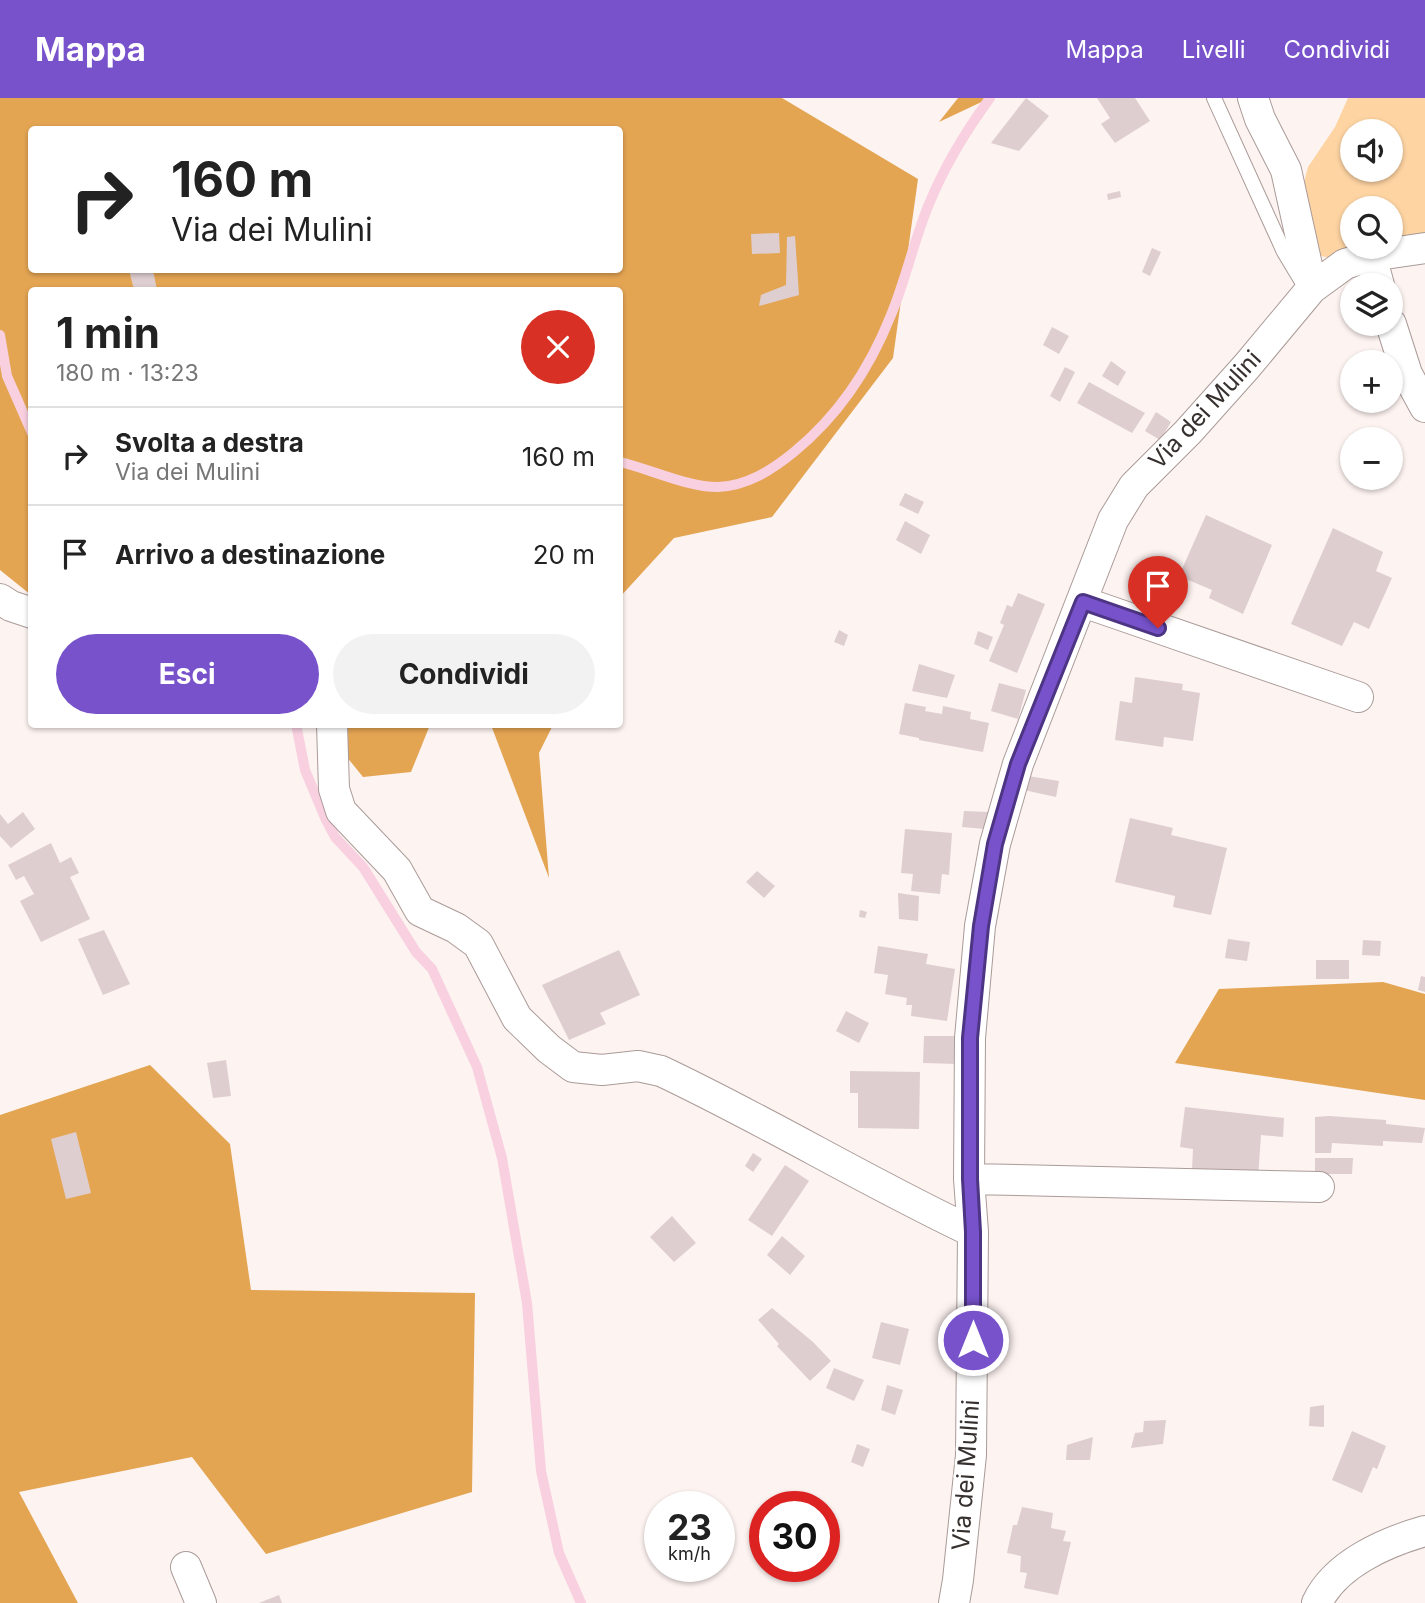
<!DOCTYPE html>
<html lang="it">
<meta charset="utf-8">
<style>
body{margin:0;font-family:Inter,sans-serif;background:#f2f2f2;color:#222;height:100vh;display:flex;flex-direction:column;font-size:26px;white-space:nowrap}
*{box-sizing:border-box;margin:0}
p{font-size:23px;color:#767676}
.icon{flex:none;width:38px;height:38px;fill:none;stroke:currentColor;stroke-width:2;stroke-linecap:round;stroke-linejoin:round}
.map{position:relative;flex:1;overflow:hidden}
.panel{position:absolute;left:28px;top:189px;width:595px;height:441px;display:flex;flex-direction:column;background:#fff;border-radius:7px;box-shadow:0 2px 5px #0004}
.panel>*{flex:none}
.banner{position:absolute;left:28px;top:28px;width:595px;height:147px;border-radius:7px;box-shadow:0 2px 5px #0004;background:#fff;color:#222;overflow:hidden}
.fabs{position:absolute;left:1340px;top:21px;display:grid;gap:14px}
.fabs a{display:grid;place-items:center;width:63px;height:63px;border-radius:50%;background:#fff;box-shadow:0 2px 5px #0004;font-size:35px}
.speed{position:absolute;left:644px;top:1393px;display:flex;gap:14px;font-size:35px;font-weight:700;text-align:center}
.speed>*{display:grid;place-content:center;width:91px;height:91px;border-radius:50%;background:#fff;box-shadow:0 2px 5px #0004;line-height:1}
.speed small{font-size:18px;font-weight:400}
.speed .limit{border:10px solid #d22;background:#fff;color:#111}
.pin{position:absolute;display:grid;place-items:center;width:60px;height:60px;color:#fff;margin:-72px -30px;border-radius:50% 50% 50% 0;rotate:-45deg;box-shadow:0 0 7px #0007}
.pin .icon{rotate:45deg}
.me{position:absolute;width:77px;margin:-38px;rotate:0deg;stroke-linejoin:round;filter:drop-shadow(0 0 5px #0008)}
.turn{display:flex;align-items:center;gap:24px;height:147px;padding:0 28px;font-size:32px}
.turn .icon{width:91px;height:91px;stroke-width:2.5}
.turn b{display:block;font-size:49px;line-height:60px}
.round{display:grid;place-items:center;flex:none;width:74px;height:74px;border-radius:37px;background:#f2f2f2}
.overview{display:flex;align-items:center;justify-content:space-between;height:119px;padding:0 28px}
h1{font-size:42px;font-weight:700;line-height:52px}
.button{display:flex;gap:14px;margin-top:auto;padding:14px 28px}
.button a{flex:1;height:80px;border-radius:42px;background:#7752cb;color:#fff;font-size:28px;font-weight:700;line-height:80px;text-align:center}
.button a+a{background:#f2f2f2;color:#222}
ul{padding:0;list-style:none}
li{display:flex;align-items:center;gap:21px;height:98px;padding:0 28px;border-top:2px solid #e0e0e0}
li div{flex:1}
li b{display:block;font-size:26px}
li em{font-style:normal}
header{display:flex;align-items:center;gap:42px;box-sizing:border-box;height:98px;padding:0 35px;background:#7752cb;color:#fff}
header strong{font-size:33px}
nav{display:flex;gap:38px;margin-inline-start:auto;font-size:24px}
.map>svg:first-child{display:block}
</style>
<header>
<strong>Mappa</strong>
<nav><a>Mappa</a><a>Livelli</a><a>Condividi</a></nav>
</header>
<div class="map">
<svg width="1425" height="1505" viewBox="0 0 1425 1505">
<rect width="100%" height="100%" fill="#fdf3f1"/>
<!-- green -->
<path fill="#fed4a2" fill-rule="evenodd" d="M 1348,0 L 1425,0 L 1425,150 L 1341,162 L 1316,157 L 1302,92 L 1308,69 L 1335,29 ZM 1353,33 L 1391,33 L 1391,72 L 1353,72 ZM 1353,110 L 1391,110 L 1391,149 L 1353,149 Z"/>
<!-- forest -->
<path fill="#e4a553" fill-rule="evenodd" d="M 0,0 L 782,0 L 918,81 L 893,260 L 772,419 L 674,440 L 620,499 L 620,192 L 32,192 L 31,497 L 0,472 ZM 32,32 L 620,32 L 620,172 L 32,172 Z
M 958,0 L 990,0 L 939,24 Z
M 321,627 L 430,627 L 411,674 L 363,679 Z
M 491,627 L 553,627 L 539,655 L 549,780 Z
M 1383,884 L 1425,896 L 1425,1002 L 1175,965 L 1219,891 Z
M 150,967 L 230,1046 L 251,1192 L 475,1195 L 472,1394 L 266,1456 L 192,1359 L 19,1394 L 78,1505 L 0,1505 L 0,1017 Z"/>
<g fill="none" stroke-linecap="round" stroke-linejoin="round">
<!-- stream -->
<path stroke="#f8d0e0" stroke-width="10" d="M 0,237 L 7,278 L 32,335
M 620,364 C 650,371 687,389 718,389 C 747,388 772,372 794,354 C 838,318 870,270 891,217 C 906,181 914,142 929,106 C 945,67 965,34 990,0
M 296,626 L 305,672 L 326,722 L 335,739 L 363,769 L 416,854 L 432,871 L 477,969 L 502,1060 L 527,1205 L 541,1373 L 559,1455 L 581,1505"/>
</g>
<!-- building -->
<path fill="#dfcecf" d="M 1026,0 L 1049,18 L 1019,53 L 991,45 Z
M 1097,0 L 1135,0 L 1150,23 L 1115,45 L 1101,26 L 1110,20 Z
M 1120,93 L 1121,99 L 1108,102 L 1107,96 Z
M 779,135 L 780,155 L 752,156 L 751,136 Z
M 795,138 L 799,197 L 759,208 L 761,197 L 786,187 L 787,139 Z
M 1152,150 L 1161,154 L 1150,178 L 1142,174 Z
M 129,172 L 153,172 L 157,192 L 134,192 Z
M 1052,229 L 1069,238 L 1059,256 L 1043,247 Z
M 1111,263 L 1126,274 L 1118,288 L 1102,278 Z
M 1065,269 L 1075,274 L 1060,304 L 1050,298 Z
M 1089,284 L 1145,315 L 1132,335 L 1077,305 Z
M 1156,314 L 1171,324 L 1160,342 L 1145,333 Z
M 905,395 L 924,404 L 918,416 L 899,407 Z
M 1206,417 L 1272,447 L 1243,516 L 1209,500 L 1212,492 L 1179,478 Z
M 905,423 L 930,437 L 921,456 L 896,442 Z
M 1333,430 L 1383,454 L 1376,473 L 1392,480 L 1369,531 L 1354,524 L 1342,548 L 1291,526 Z
M 1018,495 L 1045,506 L 1017,575 L 989,563 L 1004,527 L 1000,525 L 1007,507 L 1012,509 Z
M 839,532 L 848,537 L 844,548 L 834,544 Z
M 978,533 L 993,539 L 988,552 L 974,546 Z
M 919,566 L 955,577 L 947,600 L 912,593 Z
M 1135,579 L 1183,586 L 1182,592 L 1200,595 L 1193,643 L 1164,639 L 1163,649 L 1115,642 L 1120,603 L 1132,605 Z
M 999,585 L 1026,592 L 1018,621 L 991,613 Z
M 905,605 L 926,609 L 925,613 L 942,616 L 943,608 L 971,614 L 970,621 L 989,625 L 983,654 L 919,642 L 919,640 L 899,636 Z
M 1028,678 L 1059,683 L 1056,699 L 1024,692 Z
M 964,713 L 989,714 L 985,731 L 962,729 Z
M 23,714 L 35,731 L 11,750 L 0,738 L 0,716 L 8,726 Z
M 1130,720 L 1173,730 L 1171,737 L 1227,750 L 1211,817 L 1173,809 L 1175,798 L 1115,784 Z
M 905,731 L 952,735 L 949,777 L 942,776 L 940,796 L 911,793 L 913,776 L 901,775 Z
M 51,745 L 60,765 L 71,759 L 79,775 L 70,779 L 90,821 L 41,844 L 20,803 L 34,796 L 24,778 L 16,782 L 8,767 Z
M 757,773 L 775,788 L 764,800 L 746,784 Z
M 898,795 L 919,798 L 918,823 L 899,821 Z
M 860,812 L 867,814 L 865,820 L 859,819 Z
M 104,832 L 130,886 L 103,897 L 78,841 Z
M 1228,841 L 1250,844 L 1247,863 L 1225,860 Z
M 1363,842 L 1381,843 L 1380,858 L 1362,857 Z
M 878,848 L 928,856 L 926,866 L 955,871 L 947,923 L 911,918 L 912,907 L 906,907 L 907,900 L 885,896 L 888,877 L 874,875 Z
M 619,852 L 640,897 L 600,915 L 606,926 L 569,942 L 542,887 Z
M 1316,862 L 1349,862 L 1349,881 L 1316,881 Z
M 1421,878 L 1425,879 L 1425,894 L 1418,892 Z
M 846,913 L 869,925 L 859,945 L 836,933 Z
M 924,938 L 957,938 L 957,966 L 923,965 Z
M 226,962 L 231,998 L 213,1000 L 207,965 Z
M 850,973 L 920,974 L 919,1031 L 858,1030 L 858,995 L 850,995 Z
M 1185,1009 L 1284,1020 L 1283,1039 L 1261,1037 L 1258,1080 L 1192,1072 L 1193,1051 L 1180,1049 Z
M 1329,1018 L 1386,1022 L 1386,1026 L 1425,1030 L 1422,1045 L 1383,1043 L 1383,1048 L 1332,1045 L 1331,1055 L 1315,1055 L 1315,1019 Z
M 76,1034 L 91,1095 L 66,1101 L 51,1041 Z
M 753,1055 L 762,1061 L 753,1074 L 745,1068 Z
M 1315,1060 L 1353,1060 L 1352,1076 L 1315,1076 Z
M 785,1067 L 809,1083 L 772,1138 L 748,1122 Z
M 672,1118 L 696,1145 L 674,1164 L 650,1139 Z
M 782,1138 L 805,1158 L 790,1177 L 767,1157 Z
M 772,1210 L 813,1244 L 831,1263 L 810,1283 L 777,1248 L 779,1246 L 758,1222 Z
M 881,1224 L 909,1231 L 900,1267 L 872,1260 Z
M 834,1270 L 864,1282 L 854,1303 L 826,1290 Z
M 887,1287 L 903,1292 L 895,1317 L 881,1312 Z
M 1324,1307 L 1324,1329 L 1309,1328 L 1310,1309 Z
M 1166,1322 L 1163,1346 L 1131,1350 L 1135,1335 L 1143,1334 L 1144,1323 Z
M 1352,1333 L 1386,1348 L 1377,1371 L 1373,1369 L 1362,1395 L 1332,1382 Z
M 1093,1339 L 1090,1362 L 1066,1362 L 1067,1347 Z
M 857,1346 L 870,1351 L 863,1369 L 851,1364 Z
M 1022,1409 L 1053,1415 L 1051,1430 L 1066,1433 L 1063,1443 L 1071,1444 L 1058,1497 L 1024,1490 L 1027,1475 L 1020,1474 L 1021,1458 L 1007,1455 L 1013,1427 L 1017,1427 Z
M 279,1497 L 282,1505 L 259,1505 Z"/>
<g fill="none" stroke-linecap="round" stroke-linejoin="round">
<!-- lane casing -->
<g stroke="#aa9b98" stroke-width="16">
<path id="lane" d="M 1214,0 L 1284,154 L 1302,184"/>
</g>
<!-- street casing -->
<g stroke="#aa9b98" stroke-width="32">
<path id="street" d="M 1253,0 L 1260,21 L 1286,72 L 1312,190
M 1371,158 L 1379,187
M 1391,226 L 1407,276 L 1425,309
M 0,501 L 11,508 L 32,515
M 1083,504 L 1358,599
M 332,626 L 334,691 L 341,713 L 397,772 L 420,813 L 456,830 L 478,846 L 517,920 L 549,951 L 573,969 L 602,972 L 638,968 L 661,973 C 767,1023 867,1084 973,1134
M 969,1081 L 1319,1089
M 186,1469 L 201,1505
M 954,1505 L 958,1482 L 971,1357 L 973,1134 L 969,1081 L 970,940 L 980,828 L 995,746 L 1018,666 L 1113,422 L 1134,388 L 1188,334 L 1247,268 L 1312,190 L 1345,166 L 1371,158 L 1425,150
M 1317,1505 C 1335,1466 1386,1444 1425,1433"/>
</g>
<!-- lane -->
<use href="#lane" stroke="#fff" stroke-width="14"/>
<!-- street -->
<use href="#street" stroke="#fff" stroke-width="30"/>
</g>
<g fill="none" stroke-linecap="round" stroke-linejoin="round">
<!-- route casing -->
<g stroke="#4d3584" stroke-width="18">
<path id="route" d="M 973,1242 L 973,1134 L 970,1081 L 970,940 L 981,828 L 995,746 L 1018,666 L 1083,504 L 1158,530"/>
</g>
<!-- route -->
<use href="#route" stroke="#7752cb" stroke-width="12"/>
</g>
<g text-anchor="middle" stroke-width="5" stroke-linejoin="round" paint-order="stroke">
<!-- street labels -->
<g font-size="24" fill="#36302e" stroke="#fff">
<text transform="translate(1205 312) rotate(-47)" y="8">Via dei Mulini</text>
<text transform="translate(966 1377) rotate(-86)" y="8">Via dei Mulini</text>
</g>
</g>
</svg>
<div class="fabs">
<a><svg class="icon" aria-label="sound" viewBox="0 0 24 24"><path d="M4 9h4l5-4v14l-5-4H4zM17 9q2 3 0 6"/></svg></a>
<a><svg class="icon" aria-label="search" viewBox="0 0 24 24"><circle cx="10" cy="10" r="6"/><path d="M15 15l6 6"/></svg></a>
<a><svg class="icon" aria-label="layers" viewBox="0 0 24 24"><path d="M12 4l9 5-9 5-9-5zM3 14l9 5 9-5"/></svg></a>
<a>+</a>
<a>−</a>
</div>
<div class="speed"><div>23<small>km/h</small></div><div class="limit">30</div></div>
<div class="pin" style="left:1158px;top:530px;background:#d93025"><svg class="icon" aria-label="arrive" viewBox="0 0 24 24"><path d="M6 21V4h12l-3 4 3 4H6"/></svg></div>
<svg class="me" style="left:973px;top:1242px" viewBox="-20 -20 40 40"><circle r="17" fill="#7752cb" stroke="#fff" stroke-width="3"/><path d="M0-11L8 9 0 5-8 9z" fill="#fff"/></svg>
<div class="banner">
<div class="turn"><svg class="icon" aria-label="right" viewBox="0 0 24 24"><path d="M7 20v-9h11M14 6l5 5-5 5"/></svg><div><b>160 m</b>Via dei Mulini</div></div>
</div>
<section class="panel">
<div class="overview"><div><h1>1 min</h1><p>180 m · 13:23</p></div><a class="round" style="background:#d93025;color:#fff"><svg class="icon" aria-label="close" viewBox="0 0 24 24"><path d="M6 6l12 12M18 6L6 18"/></svg></a></div>
<ul>
<li><svg class="icon" aria-label="right" viewBox="0 0 24 24"><path d="M7 20v-9h11M14 6l5 5-5 5"/></svg><div><b>Svolta a destra</b><p>Via dei Mulini</p></div><em>160 m</em></li>
<li><svg class="icon" aria-label="arrive" viewBox="0 0 24 24"><path d="M6 21V4h12l-3 4 3 4H6"/></svg><div><b>Arrivo a destinazione</b></div><em>20 m</em></li>
</ul>
<div class="button"><a>Esci</a><a>Condividi</a></div>
</section>
</div>
